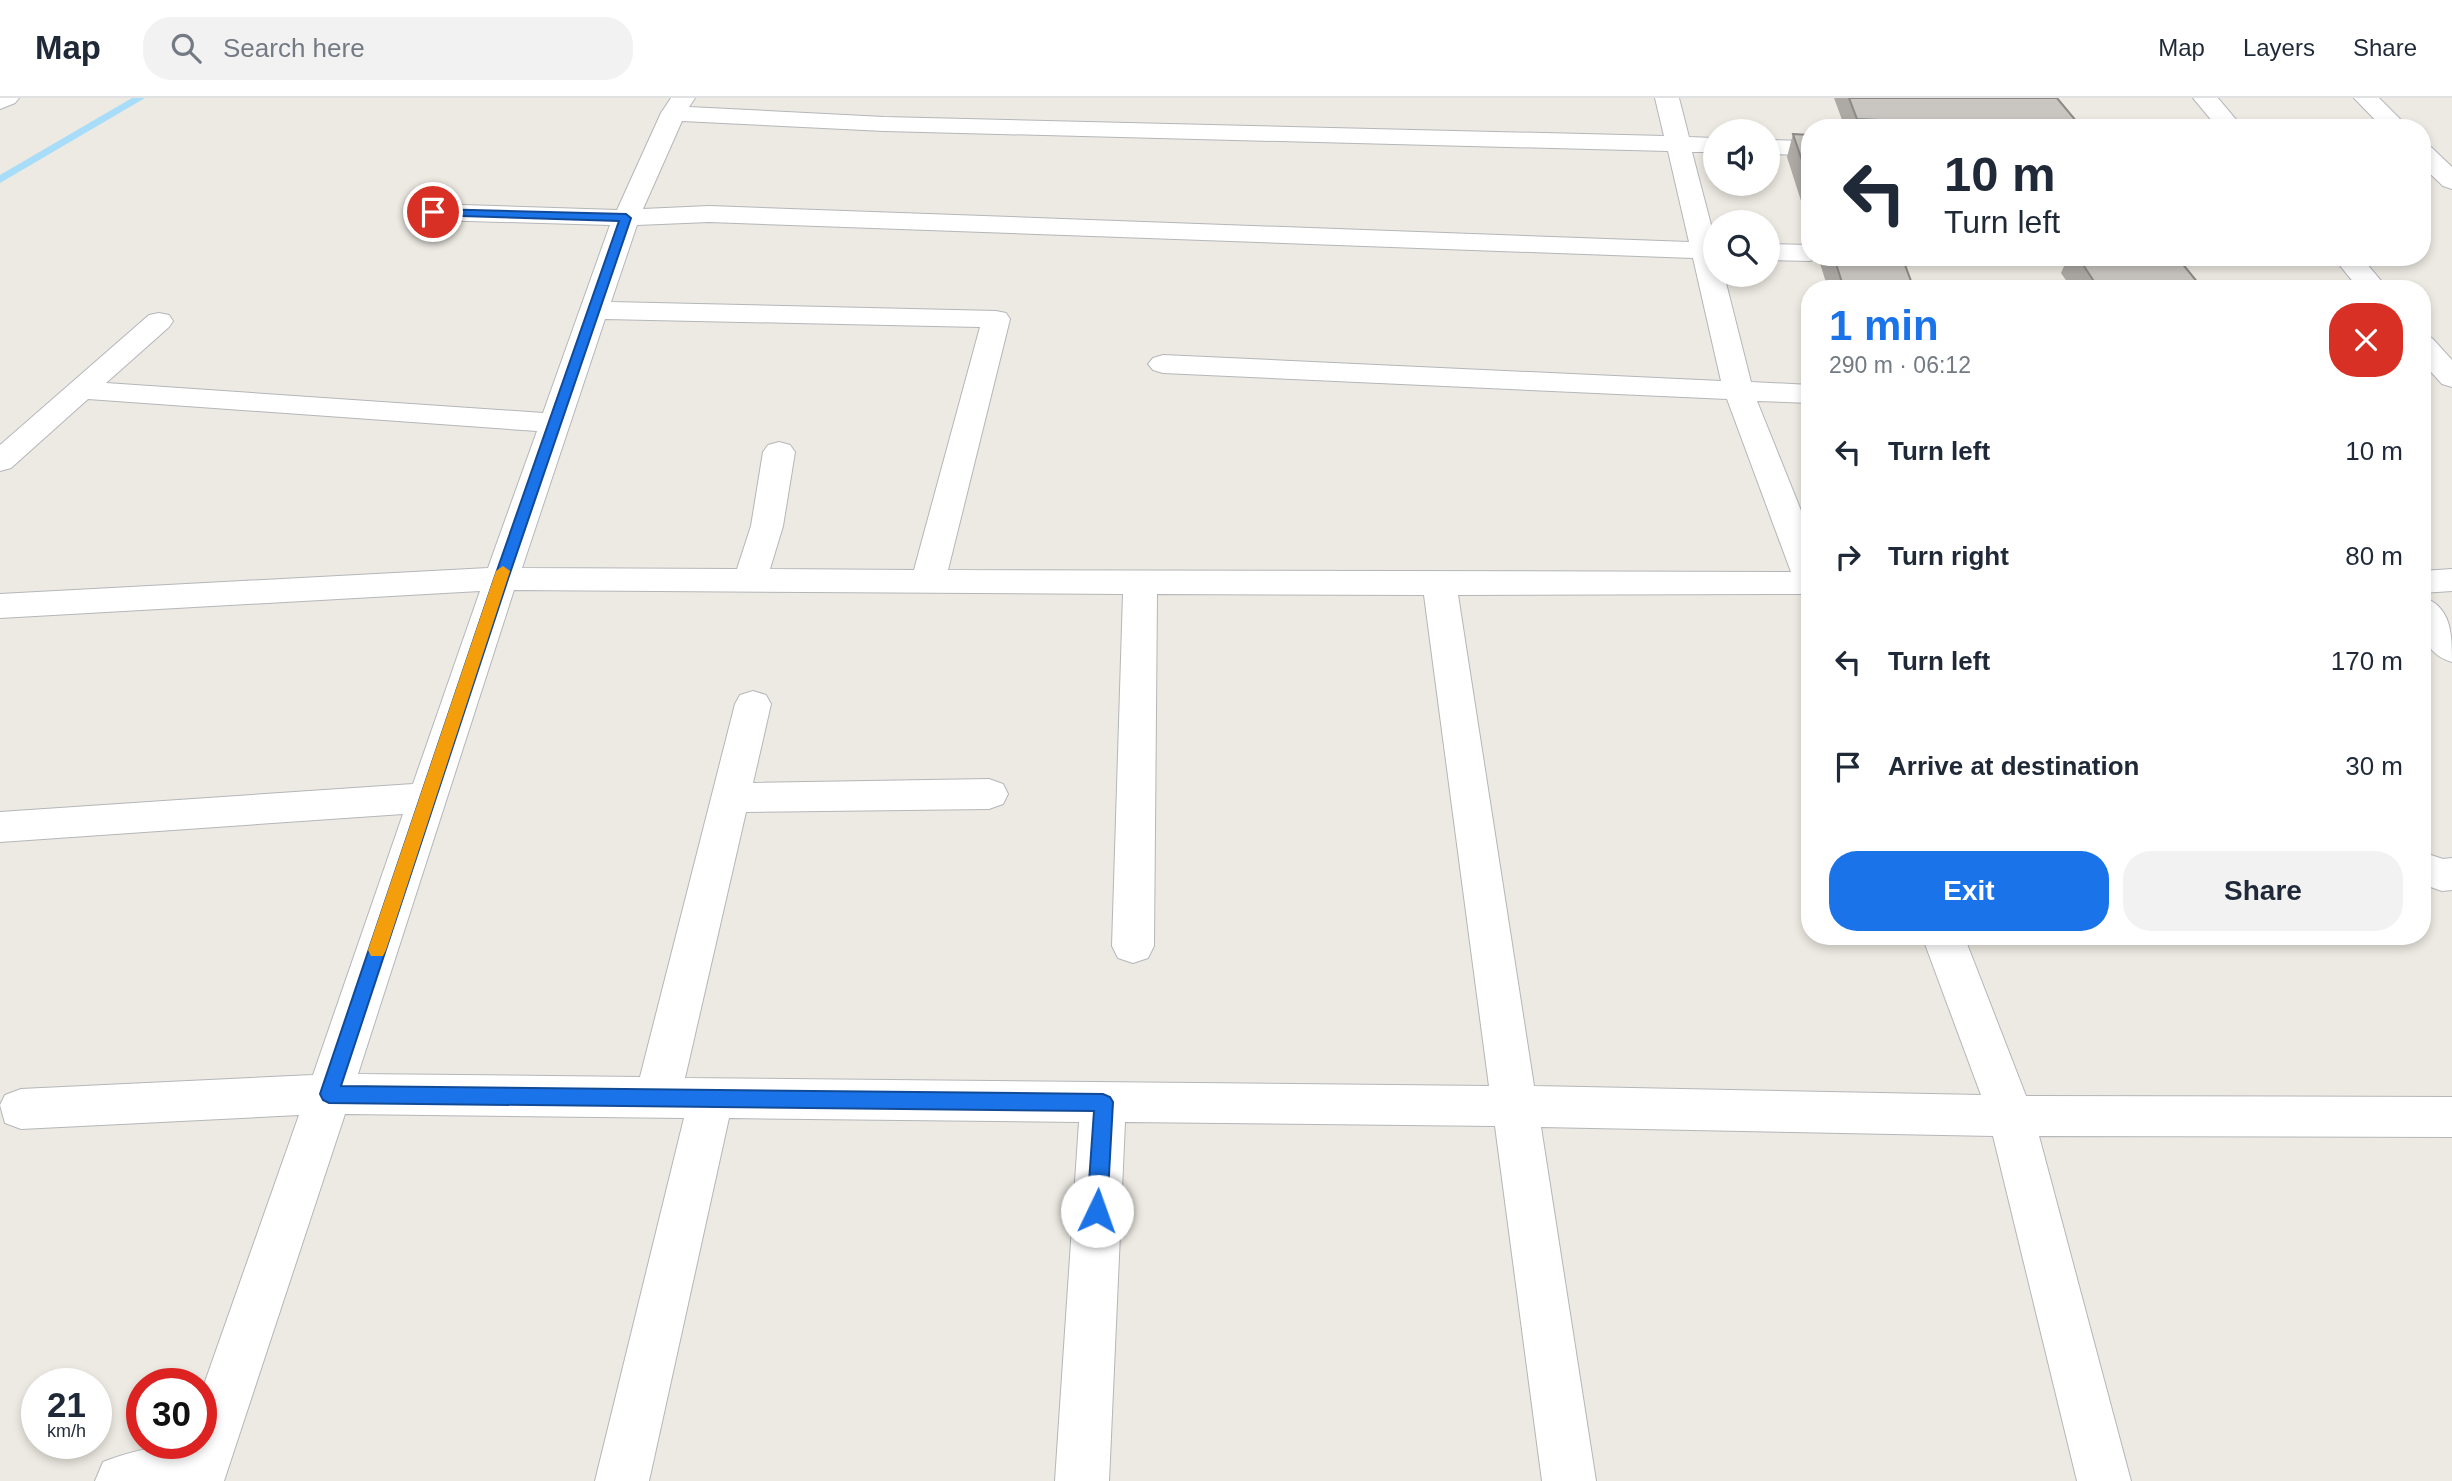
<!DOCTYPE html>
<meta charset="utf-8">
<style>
body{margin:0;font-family:Helvetica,sans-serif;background:#f2f2f3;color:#1f2937;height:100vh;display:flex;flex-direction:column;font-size:26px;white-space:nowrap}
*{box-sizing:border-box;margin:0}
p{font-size:23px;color:#747a83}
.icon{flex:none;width:38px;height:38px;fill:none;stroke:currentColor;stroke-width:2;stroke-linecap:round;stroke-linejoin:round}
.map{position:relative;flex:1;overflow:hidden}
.details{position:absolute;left:1801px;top:182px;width:630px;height:665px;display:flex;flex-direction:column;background:#fff;border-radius:28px;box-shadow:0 4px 10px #0003}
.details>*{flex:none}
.banner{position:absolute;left:1801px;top:21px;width:630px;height:147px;border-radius:28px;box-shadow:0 4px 10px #0003;background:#fff;color:#1f2937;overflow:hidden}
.fabs{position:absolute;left:1703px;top:21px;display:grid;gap:14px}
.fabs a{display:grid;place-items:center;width:77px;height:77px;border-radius:50%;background:#fff;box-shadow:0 4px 10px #0003;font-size:35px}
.speed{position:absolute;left:21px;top:1270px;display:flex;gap:14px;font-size:35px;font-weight:700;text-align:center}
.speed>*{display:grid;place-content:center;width:91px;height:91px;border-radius:50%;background:#fff;box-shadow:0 4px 10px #0003;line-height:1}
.speed small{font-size:18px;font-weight:400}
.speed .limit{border:10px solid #d22;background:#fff;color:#111}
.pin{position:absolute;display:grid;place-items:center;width:60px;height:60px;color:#fff;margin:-30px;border:4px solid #fff;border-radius:50%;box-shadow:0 2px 7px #0007}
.me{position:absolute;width:77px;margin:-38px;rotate:3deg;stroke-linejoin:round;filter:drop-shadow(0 0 5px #0008)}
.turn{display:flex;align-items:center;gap:24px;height:147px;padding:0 28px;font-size:32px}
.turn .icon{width:91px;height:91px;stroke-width:2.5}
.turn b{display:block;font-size:49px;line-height:60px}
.round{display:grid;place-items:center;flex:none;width:74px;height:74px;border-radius:28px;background:#f2f2f3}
.summary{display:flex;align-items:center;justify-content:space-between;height:119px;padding:0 28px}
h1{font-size:42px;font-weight:700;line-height:52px;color:#1a73e8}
.cta{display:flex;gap:14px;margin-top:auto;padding:14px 28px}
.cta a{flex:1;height:80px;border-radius:28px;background:#1a73e8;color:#fff;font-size:28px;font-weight:700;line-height:80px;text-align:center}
.cta a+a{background:#f2f2f3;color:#1f2937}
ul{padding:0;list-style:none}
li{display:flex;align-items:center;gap:21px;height:105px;padding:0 28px}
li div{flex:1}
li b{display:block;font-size:26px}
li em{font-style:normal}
header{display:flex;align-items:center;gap:42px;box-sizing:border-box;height:98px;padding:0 35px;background:#fff;border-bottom:2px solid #e0e1e3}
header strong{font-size:33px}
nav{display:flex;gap:38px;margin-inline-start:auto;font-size:24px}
.search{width:490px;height:63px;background:#f2f2f3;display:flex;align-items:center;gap:18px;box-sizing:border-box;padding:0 24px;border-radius:28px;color:#747a83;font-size:26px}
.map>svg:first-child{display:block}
</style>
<header>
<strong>Map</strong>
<div class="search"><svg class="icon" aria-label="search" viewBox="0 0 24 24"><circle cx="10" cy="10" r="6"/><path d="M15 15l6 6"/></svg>Search here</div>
<nav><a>Map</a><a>Layers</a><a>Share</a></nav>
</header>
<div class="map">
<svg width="2452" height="1383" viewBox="0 0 2452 1383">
<rect width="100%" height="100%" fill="#edeae3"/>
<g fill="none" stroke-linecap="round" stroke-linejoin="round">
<!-- stream -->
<path fill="#a8ddf9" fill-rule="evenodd" d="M 132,0 L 145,0 L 0,85 L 0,77 Z"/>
<!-- street casing -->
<g stroke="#b4b6ba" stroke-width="2">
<path id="street" d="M 0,0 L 19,0 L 15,5 L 0,11 Z
M 671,0 L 695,0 L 689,9 L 884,19 L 1664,38 L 1655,0 L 1679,0 L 1689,39 L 1715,40 L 1715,54 L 1692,54 L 1715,142 L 1715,177 L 1724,177 L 1751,284 L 1810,287 L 1810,305 L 1757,303 L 1810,435 L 1810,496 L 1458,497 L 1534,988 L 1981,997 L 1922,838 L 1964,838 L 2026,998 L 2452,999 L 2452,1039 L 2039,1038 L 2131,1383 L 2077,1383 L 1993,1038 L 1541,1029 L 1596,1383 L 1542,1383 L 1495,1028 L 1125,1024 L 1109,1383 L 1055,1383 L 1079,1024 L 729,1020 L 649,1383 L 595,1383 L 684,1020 L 345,1016 L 224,1383 L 95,1383 L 103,1364 C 135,1351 167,1346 201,1346 L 201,1295 L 299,1017 L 21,1031 L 5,1025 L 0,1007 L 5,997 L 21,991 L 313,977 L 403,716 L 0,744 L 0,714 L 413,686 L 480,493 L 0,520 L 0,496 L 488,470 L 537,333 L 88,301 L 11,370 L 0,373 L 0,347 L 149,217 L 159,215 L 169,217 L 173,223 L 169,229 L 106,285 L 543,315 L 610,127 L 433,122 L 424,120 L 420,114 L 424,108 L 433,106 L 617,112 L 661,15 ZM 682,23 L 884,33 L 1668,53 L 1689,144 L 709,108 L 643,111 ZM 709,124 L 1693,160 L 1721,283 L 1163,257 L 1153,260 L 1148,266 L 1153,272 L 1163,275 L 1727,301 L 1791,474 L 948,472 L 1010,221 L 1006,215 L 996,213 L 611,204 L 637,127 ZM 605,221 L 980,229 L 914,472 L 770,471 L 783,428 L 795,354 L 790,347 L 779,344 L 768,347 L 763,354 L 751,428 L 737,471 L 522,470 ZM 514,492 L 1123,496 L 1112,848 L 1118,860 L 1133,865 L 1148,860 L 1154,848 L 1157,496 L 1424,497 L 1489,988 L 685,980 L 746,714 L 989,711 L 1003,706 L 1008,696 L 1003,686 L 989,681 L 753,685 L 771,606 L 766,597 L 753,593 L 740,597 L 735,606 L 640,979 L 358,976 Z
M 2193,0 L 2218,0 L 2243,30 L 2218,30 Z
M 2354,0 L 2379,0 L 2409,30 L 2383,30 Z
M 1768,42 L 1810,43 L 1810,57 L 1768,56 Z
M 2422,47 L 2431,49 L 2452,69 L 2452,91 L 2443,88 L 2422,68 Z
M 1768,146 L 1810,147 L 1810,159 L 1820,159 L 1810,163 L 1768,162 Z
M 2333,159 L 2361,159 L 2388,191 L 2359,191 Z
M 2422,237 L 2432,240 L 2452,262 L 2452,289 L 2442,286 L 2422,264 Z
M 2452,471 L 2452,493 L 2422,495 L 2422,473 Z
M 2422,499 C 2452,508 2452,537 2452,564 C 2420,555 2422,527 2422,499 Z
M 2422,754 L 2443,761 L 2452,760 L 2452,792 L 2442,793 L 2422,786 Z"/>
</g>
<!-- street -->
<use href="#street" fill="#fff" fill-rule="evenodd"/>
</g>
<!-- wall -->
<path fill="#ada9a5" d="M 1834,0 L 2057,0 L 2082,30 L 1845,30 Z
M 1793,36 L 1810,37 L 1810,131 L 1787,59 Z
M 1820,159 L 1902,159 L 1914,191 L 1828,191 L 1819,162 Z
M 2068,159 L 2078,159 L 2203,191 L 2072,191 L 2061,175 Z"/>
<!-- building -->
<path fill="#c9c5c0" stroke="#8d8a86" stroke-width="2" d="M 1849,0 L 2057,0 L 2082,30 L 2058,30 L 1857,21 Z
M 1793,36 L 1810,37 L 1810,86 Z
M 1834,159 L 1902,159 L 1914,191 L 1844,191 Z
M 2078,159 L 2177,159 L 2203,191 L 2099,191 Z"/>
<!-- route -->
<path fill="#1a73e8" stroke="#114b97" stroke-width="2" d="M 433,111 L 626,116 L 631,120 L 508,481 L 341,988 L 1103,996 L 1110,999 L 1113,1004 L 1107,1113 L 1104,1119 L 1097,1122 L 1090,1119 L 1087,1113 L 1094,1013 L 329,1005 L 323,1002 L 320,996 L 494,481 L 619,123 L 429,117 L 428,114 Z"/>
<!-- slow -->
<path fill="#f59e0b" d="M 503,468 L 510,473 L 386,852 L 383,858 L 371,858 L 368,852 L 496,473 Z"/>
</svg>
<div class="fabs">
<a><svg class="icon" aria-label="sound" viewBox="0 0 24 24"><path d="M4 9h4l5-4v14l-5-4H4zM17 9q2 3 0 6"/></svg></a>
<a><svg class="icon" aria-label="search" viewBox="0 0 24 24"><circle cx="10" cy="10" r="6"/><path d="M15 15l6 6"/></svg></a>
</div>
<div class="speed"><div>21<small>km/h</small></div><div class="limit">30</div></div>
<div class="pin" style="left:433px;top:114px;background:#d93025"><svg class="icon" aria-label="arrive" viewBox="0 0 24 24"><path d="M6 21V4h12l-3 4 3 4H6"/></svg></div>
<svg class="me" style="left:1097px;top:1113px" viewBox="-20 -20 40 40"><circle r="19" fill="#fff"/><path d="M0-13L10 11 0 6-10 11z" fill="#1a73e8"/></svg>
<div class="banner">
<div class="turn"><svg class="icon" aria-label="left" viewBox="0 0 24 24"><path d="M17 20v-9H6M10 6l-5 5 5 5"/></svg><div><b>10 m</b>Turn left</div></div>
</div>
<section class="details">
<div class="summary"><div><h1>1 min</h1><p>290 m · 06:12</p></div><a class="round" style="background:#d93025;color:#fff"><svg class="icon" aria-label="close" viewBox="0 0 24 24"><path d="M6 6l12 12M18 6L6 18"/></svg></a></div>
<ul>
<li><svg class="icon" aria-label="left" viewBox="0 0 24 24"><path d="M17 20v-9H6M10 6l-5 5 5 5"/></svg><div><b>Turn left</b></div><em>10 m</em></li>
<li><svg class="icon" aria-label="right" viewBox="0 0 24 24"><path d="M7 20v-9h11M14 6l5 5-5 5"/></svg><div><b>Turn right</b></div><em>80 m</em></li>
<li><svg class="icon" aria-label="left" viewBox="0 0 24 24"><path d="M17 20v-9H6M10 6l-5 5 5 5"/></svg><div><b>Turn left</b></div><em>170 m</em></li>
<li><svg class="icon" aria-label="arrive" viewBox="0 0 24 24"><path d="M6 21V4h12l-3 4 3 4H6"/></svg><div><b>Arrive at destination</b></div><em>30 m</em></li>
</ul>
<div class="cta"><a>Exit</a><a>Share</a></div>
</section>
</div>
